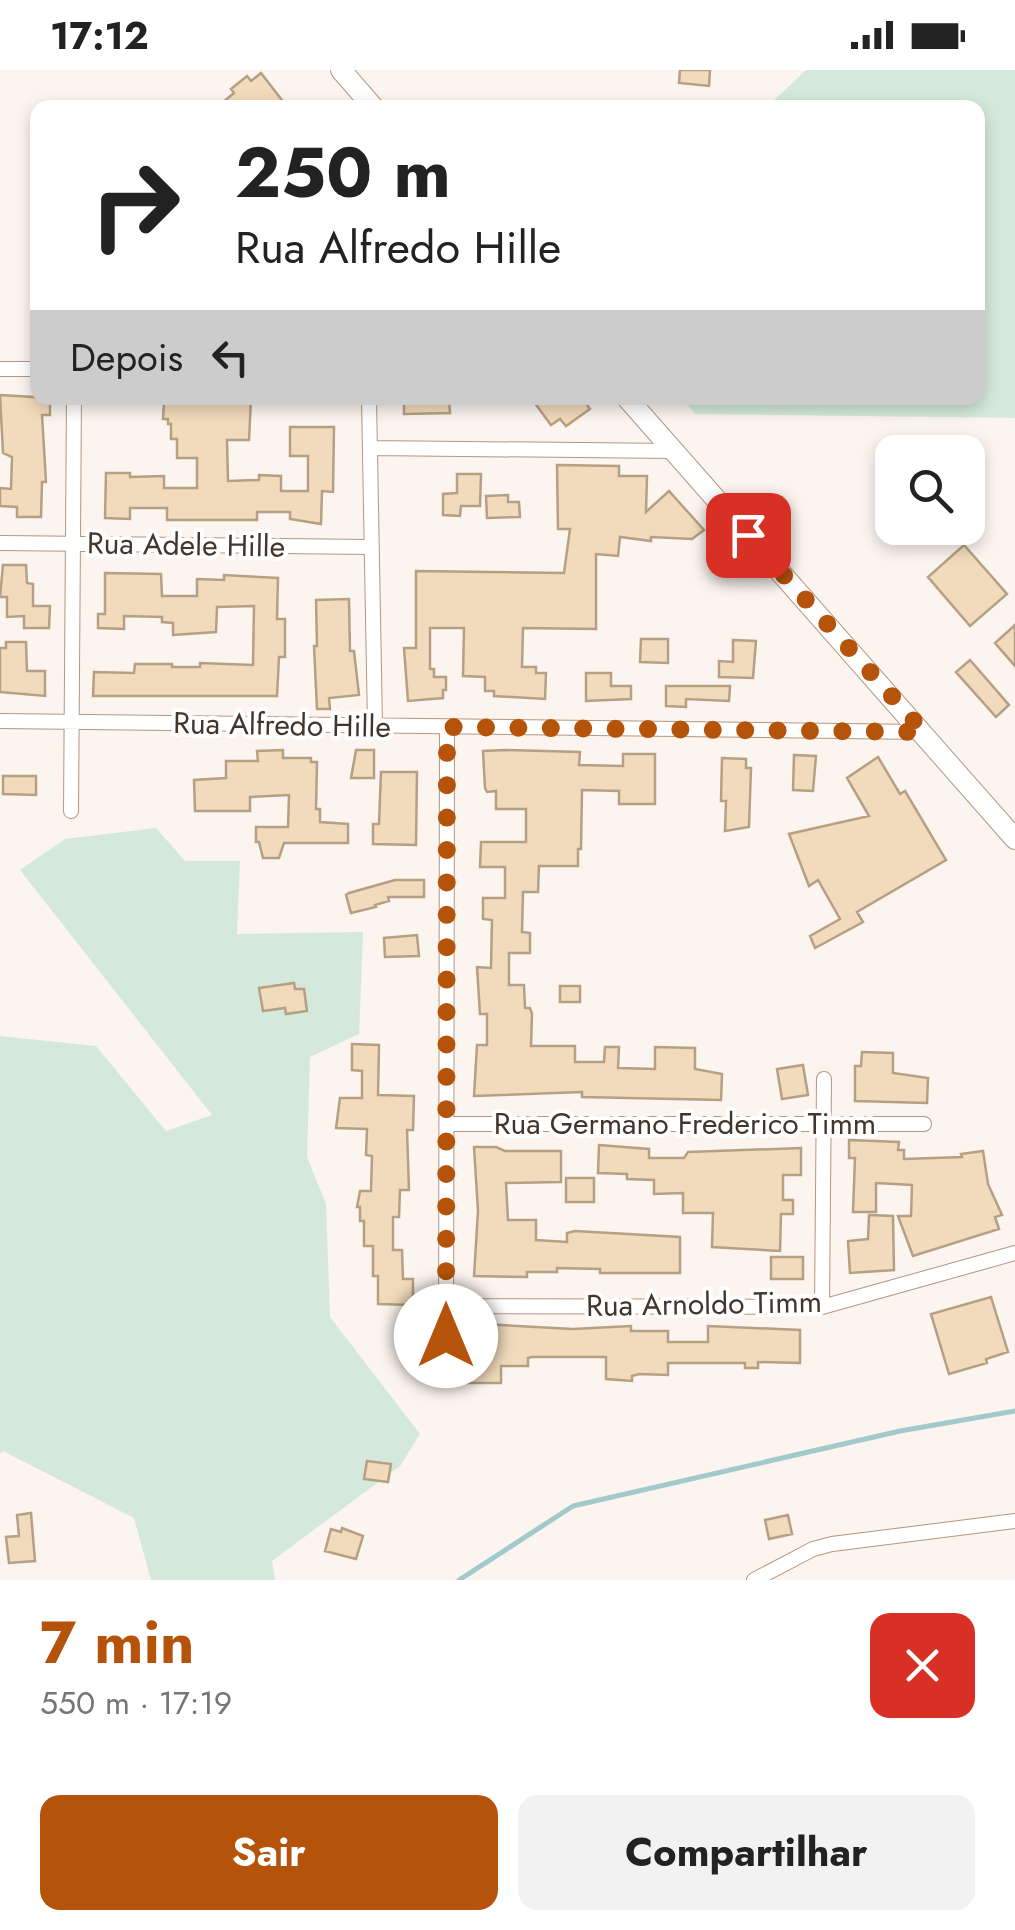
<!DOCTYPE html>
<html lang="pt">
<meta charset="utf-8">
<style>
body{margin:0;font-family:Jost,sans-serif;background:#f2f2f2;color:#222;height:100vh;display:flex;flex-direction:column;font-size:38px;white-space:nowrap}
*{box-sizing:border-box;margin:0}
p{font-size:32px;color:#767676}
.icon{flex:none;width:55px;height:55px;fill:none;stroke:currentColor;stroke-width:2;stroke-linecap:round;stroke-linejoin:round}
.map{position:relative;height:1510px;overflow:hidden}
.sheet{display:flex;flex-direction:column;background:#fff;flex:1}
.sheet>*{flex:none}
.banner{position:absolute;left:30px;top:30px;width:955px;height:305px;border-radius:20px;box-shadow:0 5px 15px #0003;background:#fff;color:#222;overflow:hidden}
.buttons{position:absolute;left:875px;top:365px;display:grid;gap:20px}
.buttons a{display:grid;place-items:center;width:110px;height:110px;border-radius:20px;background:#fff;box-shadow:0 5px 15px #0003;font-size:50px}
.pin{position:absolute;display:grid;place-items:center;width:85px;height:85px;color:#fff;margin:-42px;border-radius:20px;box-shadow:0 5px 15px #0006}
.me{position:absolute;width:110px;margin:-55px;rotate:0deg;stroke-linejoin:round;filter:drop-shadow(0 0 8px #0008)}
.turn{display:flex;align-items:center;gap:35px;height:210px;padding:0 40px;font-size:45px}
.turn .icon{width:130px;height:130px;stroke-width:2.5}
.turn b{display:block;font-size:70px;line-height:85px}
.then{display:flex;align-items:center;height:95px;padding:0 40px;background:#0003;gap:20px;font-size:38px}
.round{display:grid;place-items:center;flex:none;width:105px;height:105px;border-radius:20px;background:#f2f2f2}
.overview{display:flex;align-items:center;justify-content:space-between;height:170px;padding:0 40px}
h1{font-size:60px;font-weight:700;line-height:75px;color:#b45309}
.button{display:flex;gap:20px;margin-top:auto;padding:20px 40px}
.button a{flex:1;height:115px;border-radius:20px;background:#b45309;color:#fff;font-size:40px;font-weight:700;line-height:115px;text-align:center}
.button a+a{background:#f2f2f2;color:#222}
.status{display:flex;justify-content:space-between;align-items:center;height:70px;padding:0 50px;background:#fff;direction:ltr}
.status svg{height:28px;fill:currentColor}
.map>svg:first-child{display:block}
</style>
<div class="status"><b>17:12</b><svg viewBox="0 0 49 12"><path d="M0 12V9h3v3zM5 12V6h3v6zM10 12V3h3v9zM15 12V0h3v12zM26 1h20v11H26zM47 4h2v5h-2z"/></svg></div>
<div class="map">
<svg width="1015" height="1510" viewBox="0 0 1015 1510">
<rect width="100%" height="100%" fill="#fbf4ef"/>
<!-- green -->
<path fill="#d4e9dc" d="M 806,0 L 1015,0 L 1015,348 L 696,344 L 680,328 L 978,328 L 978,38 L 767,37 Z
M 156,758 L 185,791 L 240,791 L 237,864 L 363,862 L 359,964 L 310,987 L 307,1087 L 326,1134 L 330,1247 L 420,1364 L 400,1396 L 272,1491 L 275,1510 L 151,1510 L 134,1448 L 3,1381 L 0,1384 L 0,966 L 96,976 L 166,1061 L 212,1045 L 20,800 L 65,769 Z"/>
<g fill="none" stroke-linecap="round" stroke-linejoin="round">
<!-- stream -->
<path stroke="#a2cacb" stroke-width="5" d="M 459,1510 L 573,1436 L 900,1361 L 1015,1341"/>
</g>
<!-- building -->
<path fill="#f2dbbc" stroke="#b6a083" stroke-width="2.5" d="M 680,0 L 710,0 L 709,16 L 679,13 Z
M 261,3 L 288,38 L 216,38 L 234,23 L 231,19 L 247,6 L 251,11 Z
M 0,325 L 50,328 L 50,345 L 42,345 L 46,412 L 42,412 L 41,447 L 17,447 L 17,437 L 0,436 L 0,418 L 11,419 L 12,387 L 3,383 Z
M 168,328 L 251,328 L 249,370 L 227,370 L 228,411 L 259,410 L 259,405 L 281,406 L 281,421 L 308,421 L 308,386 L 290,386 L 290,357 L 334,357 L 333,422 L 322,421 L 321,454 L 290,449 L 290,442 L 257,442 L 257,450 L 167,450 L 167,438 L 130,438 L 130,449 L 105,448 L 106,403 L 130,403 L 130,407 L 164,406 L 164,418 L 197,418 L 197,388 L 177,388 L 177,369 L 171,369 L 171,354 L 168,354 L 168,349 L 163,349 L 164,332 L 168,332 Z
M 404,328 L 449,328 L 450,343 L 404,344 Z
M 531,328 L 582,328 L 590,339 L 566,356 L 560,349 L 551,355 Z
M 557,395 L 619,396 L 619,406 L 647,406 L 646,442 L 669,421 L 704,460 L 692,469 L 651,467 L 651,471 L 620,467 L 618,486 L 596,484 L 596,559 L 523,558 L 522,597 L 536,597 L 536,603 L 546,603 L 545,629 L 494,626 L 494,621 L 485,621 L 485,607 L 463,606 L 464,558 L 430,558 L 430,599 L 434,599 L 434,607 L 446,607 L 446,620 L 443,620 L 443,628 L 408,631 L 404,578 L 416,578 L 416,501 L 564,503 L 570,459 L 558,459 Z
M 457,404 L 481,404 L 480,436 L 461,436 L 460,446 L 443,445 L 443,424 L 457,423 Z
M 508,425 L 508,432 L 519,432 L 520,447 L 487,448 L 486,426 Z
M 964,475 L 1007,524 L 970,556 L 928,507 Z
M 3,495 L 26,495 L 27,513 L 33,514 L 33,536 L 50,536 L 49,558 L 24,558 L 24,546 L 7,547 L 7,527 L 0,527 Z
M 105,503 L 161,504 L 162,526 L 197,526 L 197,509 L 224,510 L 224,505 L 278,508 L 277,549 L 285,549 L 285,587 L 279,587 L 277,626 L 93,626 L 94,602 L 134,603 L 135,594 L 172,594 L 172,597 L 200,597 L 200,593 L 253,595 L 254,536 L 217,537 L 216,562 L 173,565 L 173,553 L 162,552 L 162,547 L 124,546 L 124,559 L 98,558 L 98,544 L 105,544 Z
M 349,529 L 350,581 L 354,581 L 359,625 L 329,628 L 330,639 L 317,639 L 314,576 L 317,576 L 316,530 Z
M 1015,555 L 1015,596 L 995,573 Z
M 641,569 L 668,569 L 668,593 L 640,592 Z
M 733,570 L 756,571 L 753,608 L 719,607 L 719,591 L 733,592 Z
M 6,572 L 26,572 L 27,601 L 45,601 L 45,626 L 0,622 L 0,578 L 6,578 Z
M 970,590 L 1009,635 L 996,647 L 956,602 Z
M 586,603 L 611,603 L 611,616 L 631,616 L 631,629 L 586,631 Z
M 666,616 L 730,616 L 729,631 L 686,629 L 686,637 L 666,636 Z
M 283,680 L 283,688 L 311,688 L 311,692 L 317,692 L 316,739 L 320,739 L 320,752 L 348,754 L 348,773 L 284,773 L 279,788 L 263,788 L 259,772 L 256,772 L 256,757 L 288,757 L 289,725 L 250,727 L 250,741 L 195,741 L 194,710 L 226,708 L 226,691 L 258,691 L 257,681 Z
M 356,680 L 374,680 L 374,708 L 351,708 Z
M 505,680 L 580,682 L 579,695 L 623,696 L 623,684 L 655,684 L 655,734 L 619,734 L 619,721 L 582,720 L 581,779 L 578,779 L 578,796 L 539,796 L 538,822 L 523,822 L 522,862 L 530,863 L 530,883 L 509,883 L 509,915 L 524,915 L 525,938 L 530,938 L 532,944 L 531,976 L 575,976 L 575,992 L 604,992 L 605,977 L 619,977 L 618,998 L 655,999 L 655,977 L 695,978 L 695,999 L 722,1004 L 721,1030 L 582,1027 L 582,1022 L 474,1026 L 477,975 L 487,975 L 487,944 L 480,944 L 477,897 L 491,898 L 492,850 L 483,849 L 483,828 L 505,828 L 505,797 L 480,797 L 481,772 L 526,772 L 526,739 L 496,739 L 496,721 L 487,722 L 485,718 L 483,681 Z
M 794,685 L 816,686 L 813,721 L 793,720 Z
M 878,687 L 900,724 L 905,721 L 946,790 L 857,842 L 863,852 L 815,878 L 810,866 L 840,849 L 818,810 L 809,816 L 789,764 L 869,746 L 847,708 Z
M 722,688 L 746,689 L 746,698 L 751,698 L 749,757 L 725,761 L 726,731 L 721,731 Z
M 381,702 L 417,702 L 416,775 L 373,774 L 373,754 L 379,754 Z
M 3,706 L 36,706 L 36,725 L 3,724 Z
M 395,810 L 424,810 L 424,827 L 388,827 L 389,831 L 375,835 L 376,837 L 351,843 L 346,825 L 349,823 Z
M 417,865 L 419,886 L 385,887 L 384,868 Z
M 294,913 L 295,919 L 304,919 L 307,941 L 286,944 L 285,938 L 263,941 L 259,918 Z
M 560,916 L 580,916 L 580,932 L 560,932 Z
M 352,974 L 379,975 L 378,1025 L 414,1026 L 413,1060 L 407,1060 L 409,1120 L 400,1120 L 399,1147 L 393,1147 L 393,1180 L 402,1180 L 403,1209 L 413,1209 L 413,1235 L 378,1234 L 378,1206 L 373,1206 L 373,1176 L 364,1176 L 364,1151 L 360,1151 L 360,1137 L 357,1137 L 360,1121 L 371,1121 L 372,1086 L 366,1085 L 367,1059 L 336,1058 L 340,1028 L 362,1028 L 362,1001 L 352,1000 Z
M 862,982 L 893,983 L 893,1003 L 928,1008 L 927,1033 L 855,1031 L 855,996 L 861,996 Z
M 803,995 L 808,1025 L 782,1029 L 777,999 Z
M 849,1070 L 899,1072 L 898,1080 L 904,1080 L 904,1089 L 962,1087 L 961,1084 L 983,1081 L 988,1114 L 1002,1145 L 995,1147 L 999,1159 L 913,1186 L 898,1146 L 911,1146 L 912,1115 L 876,1113 L 876,1142 L 853,1142 L 855,1088 L 849,1088 Z
M 599,1075 L 649,1079 L 649,1088 L 684,1088 L 688,1082 L 801,1078 L 801,1105 L 783,1105 L 783,1130 L 793,1130 L 793,1144 L 781,1144 L 780,1181 L 712,1177 L 713,1143 L 683,1143 L 683,1123 L 654,1124 L 654,1110 L 627,1109 L 627,1104 L 598,1103 Z
M 474,1077 L 496,1077 L 505,1081 L 561,1081 L 561,1112 L 506,1113 L 508,1150 L 536,1150 L 536,1170 L 567,1172 L 567,1163 L 575,1161 L 680,1167 L 680,1203 L 600,1203 L 600,1199 L 557,1198 L 557,1202 L 527,1202 L 527,1207 L 474,1206 L 478,1141 Z
M 566,1108 L 594,1108 L 594,1132 L 566,1132 Z
M 869,1145 L 893,1146 L 894,1200 L 850,1203 L 848,1171 L 868,1169 Z
M 771,1187 L 803,1187 L 803,1209 L 771,1209 Z
M 991,1227 L 1008,1282 L 986,1289 L 987,1293 L 949,1304 L 931,1244 Z
M 482,1254 L 573,1259 L 631,1256 L 631,1261 L 668,1261 L 668,1272 L 708,1272 L 708,1256 L 800,1260 L 800,1293 L 758,1292 L 758,1298 L 745,1298 L 745,1293 L 668,1293 L 668,1305 L 639,1304 L 632,1306 L 632,1311 L 606,1309 L 606,1287 L 532,1287 L 528,1288 L 528,1296 L 501,1296 L 501,1313 L 462,1313 L 460,1274 L 481,1274 Z
M 367,1391 L 391,1394 L 388,1412 L 364,1409 Z
M 31,1443 L 35,1491 L 9,1493 L 6,1467 L 19,1466 L 17,1445 Z
M 788,1445 L 792,1464 L 769,1469 L 765,1450 Z
M 342,1458 L 363,1466 L 356,1489 L 325,1481 L 331,1459 L 341,1462 Z"/>
<g fill="none" stroke-linecap="round" stroke-linejoin="round">
<!-- street casing -->
<g stroke="#b59681" stroke-width="16">
<path id="street" d="M 0,299 L 38,299
M 369,328 L 375,656
M 370,378 L 673,381
M 0,473 L 372,477
M 0,651 L 923,662
M 71,741 L 74,328
M 447,1054 L 924,1054
M 446,1236 L 822,1237 L 1015,1183
M 822,1237 L 824,1009
M 446,1297 L 447,657
M 754,1510 L 813,1479 L 832,1474 L 1015,1451"/>
</g>
<!-- secondary casing -->
<g stroke="#b59681" stroke-width="22">
<path id="secondary" d="M 341,0 L 374,38
M 627,328 L 1015,769"/>
</g>
<!-- street -->
<use href="#street" stroke="#fff" stroke-width="14"/>
<!-- secondary -->
<use href="#secondary" stroke="#fff" stroke-width="20"/>
</g>
<g fill="none" stroke-linecap="round" stroke-linejoin="round">
<!-- route -->
<path stroke="#b45309" stroke-width="18" stroke-dasharray="0 32.4" d="M 446,1266 L 447,657 L 924,662 L 748,465"/>
</g>
<g text-anchor="middle" stroke-width="8" stroke-linejoin="round" paint-order="stroke">
<!-- street labels -->
<g font-size="30" fill="#42352c" stroke="#fff">
<text transform="translate(186 475) rotate(1)" y="10">Rua Adele Hille</text>
<text transform="translate(282 655) rotate(1)" y="10">Rua Alfredo Hille</text>
<text x="685" y="1064">Rua Germano Frederico Timm</text>
<text transform="translate(704 1234) rotate(-1)" y="10">Rua Arnoldo Timm</text>
</g>
</g>
</svg>
<div class="buttons">
<a><svg class="icon" aria-label="search" viewBox="0 0 24 24"><circle cx="10" cy="10" r="6"/><path d="M15 15l6 6"/></svg></a>
</div>
<div class="pin" style="left:748px;top:465px;background:#d93025"><svg class="icon" aria-label="arrive" viewBox="0 0 24 24"><path d="M6 21V4h12l-3 4 3 4H6"/></svg></div>
<svg class="me" style="left:446px;top:1266px" viewBox="-20 -20 40 40"><circle r="19" fill="#fff"/><path d="M0-13L10 11 0 6-10 11z" fill="#b45309"/></svg>
<div class="banner">
<div class="turn"><svg class="icon" aria-label="right" viewBox="0 0 24 24"><path d="M7 20v-9h11M14 6l5 5-5 5"/></svg><div><b>250 m</b>Rua Alfredo Hille</div></div>
<div class="then">Depois<svg class="icon" aria-label="left" viewBox="0 0 24 24"><path d="M17 20v-9H6M10 6l-5 5 5 5"/></svg></div>
</div>
</div>
<section class="sheet">
<div class="overview"><div><h1>7 min</h1><p>550 m · 17:19</p></div><a class="round" style="background:#d93025;color:#fff"><svg class="icon" aria-label="close" viewBox="0 0 24 24"><path d="M6 6l12 12M18 6L6 18"/></svg></a></div>
<div class="button"><a>Sair</a><a>Compartilhar</a></div>
</section>
